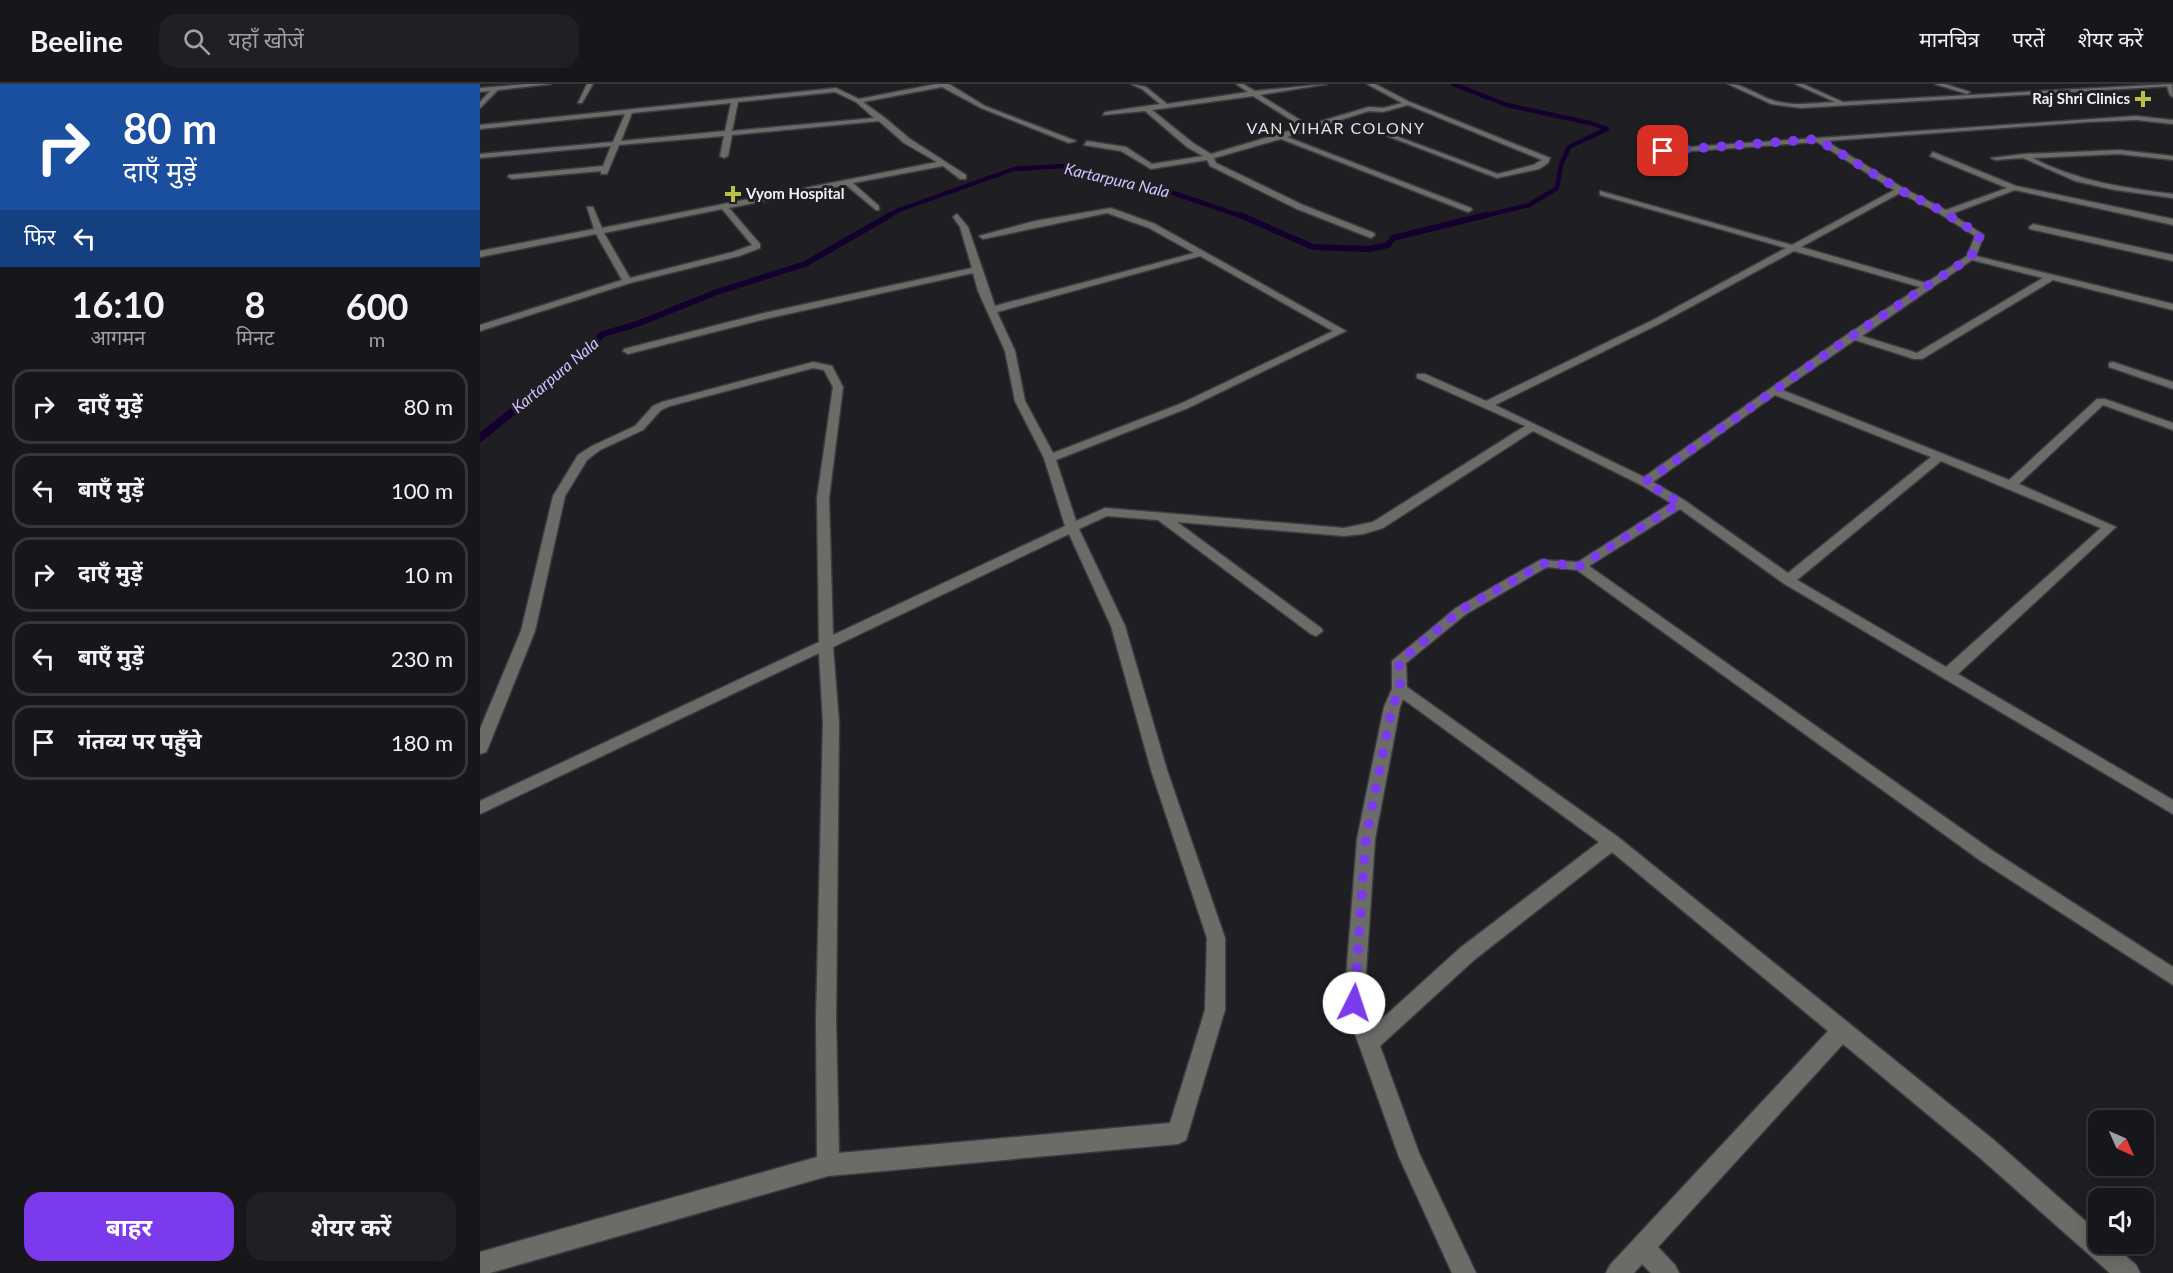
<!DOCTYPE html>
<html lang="hi">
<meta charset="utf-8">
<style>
body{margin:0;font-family:Lato,"Noto Sans Devanagari",sans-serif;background:#201f23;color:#f1f3f6;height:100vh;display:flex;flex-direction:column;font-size:22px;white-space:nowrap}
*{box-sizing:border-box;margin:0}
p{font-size:20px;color:#9e9fa2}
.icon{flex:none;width:33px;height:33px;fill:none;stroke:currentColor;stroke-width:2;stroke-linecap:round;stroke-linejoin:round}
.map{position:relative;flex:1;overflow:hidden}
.details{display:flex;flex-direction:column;background:#17161a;width:480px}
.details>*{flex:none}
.hud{background:#1a4fa0;color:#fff;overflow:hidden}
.needle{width:39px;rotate:135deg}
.controls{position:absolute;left:1608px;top:1026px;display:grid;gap:12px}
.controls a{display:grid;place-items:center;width:66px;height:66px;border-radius:12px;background:#17161a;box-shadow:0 3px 15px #0003,0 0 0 2px #363539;font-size:30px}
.pin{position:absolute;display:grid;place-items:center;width:51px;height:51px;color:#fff;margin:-26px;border-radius:12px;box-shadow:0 3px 9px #0006}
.me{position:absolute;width:66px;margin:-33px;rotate:4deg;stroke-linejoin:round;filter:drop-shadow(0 0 4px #0008)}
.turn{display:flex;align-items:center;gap:21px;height:126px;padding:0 24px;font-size:27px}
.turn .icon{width:78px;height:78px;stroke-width:2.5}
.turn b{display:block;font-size:42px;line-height:51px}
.then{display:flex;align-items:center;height:57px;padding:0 24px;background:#0003;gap:12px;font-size:22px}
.eta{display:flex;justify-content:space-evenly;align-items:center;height:102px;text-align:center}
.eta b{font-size:36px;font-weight:700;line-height:42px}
.action{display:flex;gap:12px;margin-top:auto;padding:12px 24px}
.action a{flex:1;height:69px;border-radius:18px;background:#7c3aed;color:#fff;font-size:24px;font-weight:700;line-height:69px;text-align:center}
.action a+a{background:#201f23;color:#f1f3f6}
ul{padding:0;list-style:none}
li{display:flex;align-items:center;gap:18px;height:75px;margin:0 12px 9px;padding:0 12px;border:3px solid #363539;border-radius:18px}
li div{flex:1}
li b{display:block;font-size:22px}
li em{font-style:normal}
header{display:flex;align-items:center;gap:36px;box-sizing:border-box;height:84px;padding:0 30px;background:#17161a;border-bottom:2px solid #363539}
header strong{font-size:28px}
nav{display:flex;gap:33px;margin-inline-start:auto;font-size:21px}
.search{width:420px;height:54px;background:#201f23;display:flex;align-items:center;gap:15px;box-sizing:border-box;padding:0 21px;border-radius:18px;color:#9e9fa2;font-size:22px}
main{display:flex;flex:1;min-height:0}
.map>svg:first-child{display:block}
</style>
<header>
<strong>Beeline</strong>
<div class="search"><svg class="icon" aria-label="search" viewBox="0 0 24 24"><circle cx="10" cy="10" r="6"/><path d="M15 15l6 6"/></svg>यहाँ खोजें</div>
<nav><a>मानचित्र</a><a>परतें</a><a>शेयर करें</a></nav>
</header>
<main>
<section class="details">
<div class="hud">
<div class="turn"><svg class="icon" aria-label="right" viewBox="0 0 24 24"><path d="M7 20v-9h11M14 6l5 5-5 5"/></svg><div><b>80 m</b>दाएँ मुड़ें</div></div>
<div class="then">फिर<svg class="icon" aria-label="left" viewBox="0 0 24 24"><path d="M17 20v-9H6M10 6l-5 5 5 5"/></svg></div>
</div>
<div class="eta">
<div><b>16:10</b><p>आगमन</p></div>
<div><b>8</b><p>मिनट</p></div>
<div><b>600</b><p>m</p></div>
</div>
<ul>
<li><svg class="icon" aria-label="right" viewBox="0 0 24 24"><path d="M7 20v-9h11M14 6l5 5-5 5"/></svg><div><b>दाएँ मुड़ें</b></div><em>80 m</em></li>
<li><svg class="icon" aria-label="left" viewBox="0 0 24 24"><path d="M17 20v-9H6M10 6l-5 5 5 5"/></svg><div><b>बाएँ मुड़ें</b></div><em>100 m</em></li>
<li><svg class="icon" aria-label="right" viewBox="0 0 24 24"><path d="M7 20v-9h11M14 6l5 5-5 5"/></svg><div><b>दाएँ मुड़ें</b></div><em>10 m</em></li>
<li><svg class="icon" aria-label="left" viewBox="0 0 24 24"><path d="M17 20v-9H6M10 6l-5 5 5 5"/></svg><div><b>बाएँ मुड़ें</b></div><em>230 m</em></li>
<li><svg class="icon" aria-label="arrive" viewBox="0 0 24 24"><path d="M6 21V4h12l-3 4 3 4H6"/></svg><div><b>गंतव्य पर पहुँचे</b></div><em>180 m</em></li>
</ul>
<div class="action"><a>बाहर</a><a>शेयर करें</a></div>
</section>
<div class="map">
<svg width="1693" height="1189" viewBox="0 0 1693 1189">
<rect width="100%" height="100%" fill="#1f1e23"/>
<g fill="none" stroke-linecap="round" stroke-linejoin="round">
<!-- stream-far2 -->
<path stroke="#14002f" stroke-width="4.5" d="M 973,0 L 1027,21 L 1110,39 L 1127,45 L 1089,63 L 1081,81 L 1077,104 L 1049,121 L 1000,133
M 407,133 L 419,126 L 534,85 L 583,82 L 687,107 L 764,133"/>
<!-- stream-far1 -->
<path stroke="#14002f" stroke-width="6" d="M 760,131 L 833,163 L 889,165 L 908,161 L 913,154 L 1006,131
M 61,304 L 123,250 L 157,240 L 237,208 L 325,180 L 410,131"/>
<!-- stream -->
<path stroke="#14002f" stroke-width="8" d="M 0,354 L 63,303"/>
<!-- minor casing -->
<g stroke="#3c3b40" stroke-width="3">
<path id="minor" d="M 46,0 L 71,0 L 18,6 L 0,24 L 0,18 L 10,7 L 0,8 L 0,4 Z
M 107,0 L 113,0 L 102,19 L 98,19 Z
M 456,0 L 469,0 L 505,22 L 596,57 L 589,59 L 501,24 L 462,3 L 383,18 L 405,34 L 430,55 L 486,91 L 486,95 L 480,95 L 463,82 L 373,99 L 399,122 L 399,126 L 396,126 L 366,101 L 249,124 L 280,160 L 280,164 L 259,172 L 150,199 L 0,247 L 0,241 L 142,196 L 116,150 L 0,173 L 0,167 L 114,145 L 107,123 L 113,123 L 122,144 L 457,78 L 424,59 L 399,37 L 252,51 L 248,72 L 244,74 L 240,72 L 244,52 L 139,61 L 127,90 L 121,90 L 121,87 L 32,95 L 28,93 L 29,91 L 123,82 L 131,62 L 0,74 L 0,70 L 133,58 L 145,30 L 0,45 L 0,41 L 356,4 L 379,15 ZM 355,8 L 376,18 L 394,34 L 252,47 L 258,18 ZM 251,19 L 245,47 L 141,57 L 152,29 ZM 242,125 L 272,161 L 253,168 L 150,194 L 124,149 Z
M 651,0 L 666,3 L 687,20 L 768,8 L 756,0 L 763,0 L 775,7 L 847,0 L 780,11 L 828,41 L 889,23 L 903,24 L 922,19 L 887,0 L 895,0 L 930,18 L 1070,74 L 1068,79 L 1059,85 L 1017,94 L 876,40 L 881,39 L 1018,90 L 1053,81 L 1062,76 L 928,21 L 903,28 L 889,27 L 807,53 L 991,124 L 992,126 L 988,128 L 801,55 L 734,74 L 736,79 L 823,121 L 894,149 L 895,151 L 891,154 L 817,125 L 730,82 L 727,76 L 671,85 L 641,67 L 604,61 L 607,57 L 646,63 L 672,80 L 723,72 L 707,63 L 665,27 L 623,31 L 625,28 L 680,20 L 662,5 ZM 773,12 L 822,43 L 731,70 L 713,59 L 672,26 Z
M 1248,0 C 1264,0 1277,11 1292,16 C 1312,23 1335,19 1355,18 L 1315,0 L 1323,0 L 1363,18 L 1690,0 L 1693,2 L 1321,24 L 1291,20 Z
M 1455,0 L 1465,0 L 1490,8 L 1487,10 Z
M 1656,32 L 1693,36 L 1693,40 L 1656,36 L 1607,38 L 1346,57 L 1423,104 L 1466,126 L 1527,104 L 1450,72 L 1453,68 L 1536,102 L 1693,135 L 1693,141 L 1535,106 L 1471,130 L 1504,151 L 1496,172 L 1693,220 L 1693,226 L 1573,196 L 1442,275 L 1434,275 L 1375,256 L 1302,306 L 1529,396 L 1617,315 L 1625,315 L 1693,339 L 1693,346 L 1623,321 L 1539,400 L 1636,443 L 1478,590 L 1693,716 L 1693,730 L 1303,499 L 1200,425 L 1109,482 L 1513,767 L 1693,883 L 1693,901 L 1501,777 L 1097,486 L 1067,483 L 986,530 L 926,579 L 927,603 L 1138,753 L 1515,1057 L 1618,1148 L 1618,1160 L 1632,1160 L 1656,1181 L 1660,1189 L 1630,1189 L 1499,1073 L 1363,960 L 1178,1163 L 1195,1181 L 1199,1189 L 1171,1189 L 1162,1180 L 1154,1189 L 1126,1189 L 1130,1181 L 1348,947 L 1132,768 L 994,876 L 900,962 L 939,1069 L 996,1189 L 972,1189 L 919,1073 L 864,919 L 877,755 L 904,623 L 912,605 L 912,577 L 976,524 L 1060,476 L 1098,478 L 1191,419 L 1161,401 L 1053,347 L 903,444 L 883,450 L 864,452 L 697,438 L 841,544 L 843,547 L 836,552 L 831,550 L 678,436 L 627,432 L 599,445 L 645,542 L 687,686 L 745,854 L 745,926 L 706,1056 L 698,1060 L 348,1092 L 10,1189 L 0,1189 L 0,1168 L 337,1073 L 336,936 L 343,639 L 339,569 L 0,730 L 0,717 L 339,558 L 337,414 L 353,303 L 344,286 L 333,284 L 190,322 L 181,326 L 163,346 L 120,366 L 107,376 L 85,412 L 55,547 L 8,664 L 6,668 L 0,670 L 0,645 L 41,547 L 73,412 L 98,371 L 112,362 L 155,342 L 173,322 L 182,318 L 333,278 L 352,282 L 363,303 L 349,414 L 353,551 L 585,442 L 564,374 L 535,317 L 525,267 L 498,207 L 493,189 L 285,235 L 148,270 L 143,267 L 144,265 L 284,229 L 492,184 L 480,143 L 473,133 L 477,130 L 488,143 L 515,222 L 714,169 L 669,144 L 627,129 L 503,155 L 499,152 L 555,137 L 631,124 L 675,140 L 866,247 L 708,324 L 576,376 L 596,437 L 625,424 L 864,444 L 893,438 L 1045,342 L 937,294 L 937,290 L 945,290 L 1006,317 L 1173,236 L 1306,164 L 1120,111 L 1120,107 L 1312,161 L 1414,106 L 1337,58 L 1183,69 L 1180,65 ZM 1420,109 L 1457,128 L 1495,152 L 1487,172 L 1446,199 L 1321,163 ZM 1314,167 L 1440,203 L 1368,250 L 1164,393 L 1015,321 L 1179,240 ZM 720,172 L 853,247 L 700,320 L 573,369 L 545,317 L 535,267 L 517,228 ZM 1492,176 L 1563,194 L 1437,269 L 1382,252 ZM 1295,311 L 1451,373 L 1308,489 L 1204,416 L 1173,398 ZM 1461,377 L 1621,444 L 1466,583 L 1317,496 ZM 589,450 L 631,542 L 671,686 L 727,854 L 725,926 L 690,1039 L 359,1069 L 356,936 L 359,639 L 353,563 ZM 923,615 L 1119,758 L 980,864 L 893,943 L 884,919 L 895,755 L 920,623 Z
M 1639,66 L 1693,72 L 1693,76 L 1639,70 L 1553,74 C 1596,97 1645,104 1693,110 L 1693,114 L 1635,106 L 1595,97 L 1543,74 L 1515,76 L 1511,74 L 1544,70 Z
M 1553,140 L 1693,171 L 1693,177 L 1550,145 L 1549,143 Z
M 1633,278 L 1693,298 L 1693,305 L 1629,283 L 1629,279 Z"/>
</g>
<!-- tertiary casing -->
<g stroke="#3c3b40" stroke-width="3">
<path id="tertiary" d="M 1686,0 L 1692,0 L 1693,13 L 1690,11 Z"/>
</g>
<!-- minor -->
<use href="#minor" fill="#6b6b68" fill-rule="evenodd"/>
<!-- tertiary -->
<use href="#tertiary" fill="#6b6b68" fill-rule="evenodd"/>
</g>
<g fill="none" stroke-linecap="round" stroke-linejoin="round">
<!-- route -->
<path stroke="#7c3aed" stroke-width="10" stroke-dasharray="0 18" d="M 874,919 L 886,754 L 912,623 L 920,605 L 919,578 L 981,526 L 1065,479 L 1100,482 L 1200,419 L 1165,398 L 1372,252 L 1491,173 L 1500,151 L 1460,126 L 1420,106 L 1337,55 L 1183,67"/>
</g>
<!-- markers -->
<g fill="#bac045" stroke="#1f1e23" stroke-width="2">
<path d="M1660 6h6v6h6v6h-6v6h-6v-6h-6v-6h6z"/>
<path d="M250 101h6v6h6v6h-6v6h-6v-6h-6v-6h6z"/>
</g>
<g text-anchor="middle" stroke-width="6" stroke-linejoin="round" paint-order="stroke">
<!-- far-poi labels -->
<g font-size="15" font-weight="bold" fill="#f1f0f4" stroke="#1f1e23" text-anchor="end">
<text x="1650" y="20">Raj Shri Clinics</text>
<text x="266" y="115" text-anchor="start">Vyom Hospital</text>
</g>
<!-- far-neighbourhood labels -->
<g font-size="16" letter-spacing="1.5" fill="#e2e1e8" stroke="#1f1e23">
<text x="856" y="50">VAN VIHAR COLONY</text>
</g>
<!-- far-water labels -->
<g font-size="16" font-style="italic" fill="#d3c0ff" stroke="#1f1e23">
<text transform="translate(637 96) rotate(13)" y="6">Kartarpura Nala</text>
<text transform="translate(75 291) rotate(-40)" y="6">Kartarpura Nala</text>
</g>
</g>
</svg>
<div class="controls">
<a><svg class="needle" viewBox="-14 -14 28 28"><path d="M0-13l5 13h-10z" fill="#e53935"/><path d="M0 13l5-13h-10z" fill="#9e9fa2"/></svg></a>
<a><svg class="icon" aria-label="sound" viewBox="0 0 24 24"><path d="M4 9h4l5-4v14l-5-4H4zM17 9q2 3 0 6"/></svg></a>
</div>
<div class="pin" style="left:1183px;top:67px;background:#d93025"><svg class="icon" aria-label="arrive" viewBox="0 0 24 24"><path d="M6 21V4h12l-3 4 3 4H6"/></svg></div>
<svg class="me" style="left:874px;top:919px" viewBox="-20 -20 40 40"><circle r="19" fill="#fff"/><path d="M0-13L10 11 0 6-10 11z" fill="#7c3aed"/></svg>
</div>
</main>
